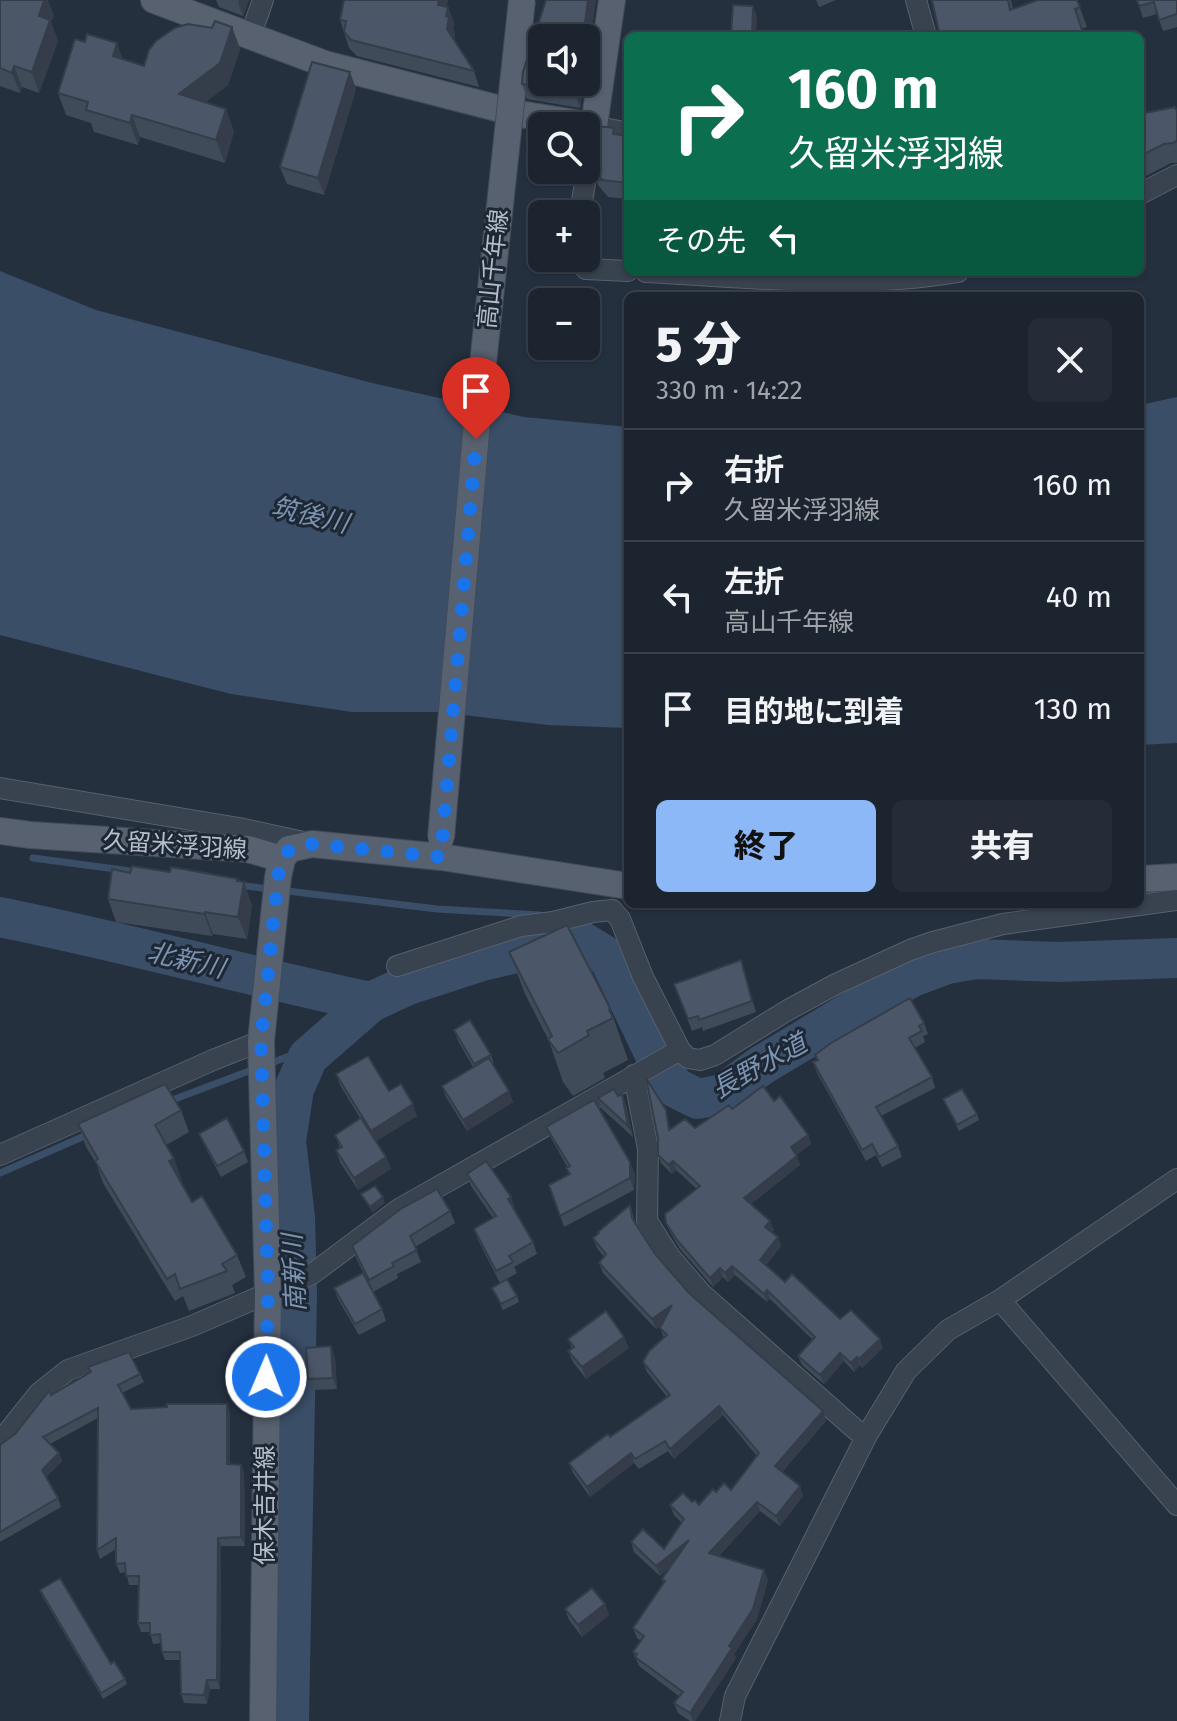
<!DOCTYPE html>
<html lang="ja">
<meta charset="utf-8">
<style>
body{margin:0;font-family:"Fira Sans","Noto Sans JP",sans-serif;background:#252c37;color:#f1f3f6;height:100vh;display:flex;flex-direction:column;font-size:30px;white-space:nowrap}
*{box-sizing:border-box;margin:0}
p{font-size:26px;color:#a0a4aa}
.icon{flex:none;width:44px;height:44px;fill:none;stroke:currentColor;stroke-width:2;stroke-linecap:round;stroke-linejoin:round}
.map{position:relative;flex:1;overflow:hidden}
.panel{position:absolute;left:624px;top:292px;width:520px;height:616px;display:flex;flex-direction:column;background:#1c242f;border-radius:12px;box-shadow:0 2px 6px #0004,0 0 0 2px #3a414b}
.panel>*{flex:none}
.top-card{position:absolute;left:624px;top:32px;width:520px;height:244px;border-radius:12px;box-shadow:0 2px 6px #0004,0 0 0 2px #3a414b;background:#0b6e4f;color:#fff;overflow:hidden}
.buttons{position:absolute;left:528px;top:24px;display:grid;gap:16px}
.buttons a{display:grid;place-items:center;width:72px;height:72px;border-radius:12px;background:#1c242f;box-shadow:0 2px 6px #0004,0 0 0 2px #3a414b;font-size:40px}
.pin{position:absolute;display:grid;place-items:center;width:68px;height:68px;color:#fff;margin:-82px -34px;border-radius:50% 50% 50% 0;rotate:-45deg;box-shadow:0 0 8px #0007}
.pin .icon{rotate:45deg}
.me{position:absolute;width:88px;margin:-44px;rotate:1deg;stroke-linejoin:round;filter:drop-shadow(0 0 6px #0008)}
.turn{display:flex;align-items:center;gap:28px;height:168px;padding:0 32px;font-size:36px}
.turn .icon{width:104px;height:104px;stroke-width:2.5}
.turn b{display:block;font-size:56px;line-height:68px}
.then{display:flex;align-items:center;height:76px;padding:0 32px;background:#0003;gap:16px;font-size:30px}
.round{display:grid;place-items:center;flex:none;width:84px;height:84px;border-radius:12px;background:#252c37}
.headline{display:flex;align-items:center;justify-content:space-between;height:136px;padding:0 32px}
h1{font-size:48px;font-weight:800;line-height:60px}
.primary-button{display:flex;gap:16px;margin-top:auto;padding:16px 32px}
.primary-button a{flex:1;height:92px;border-radius:12px;background:#8cb8f7;color:#111;font-size:32px;font-weight:800;line-height:92px;text-align:center}
.primary-button a+a{background:#252c37;color:#f1f3f6}
ul{padding:0;list-style:none}
li{display:flex;align-items:center;gap:24px;height:112px;padding:0 32px;border-top:2px solid #3a414b}
li div{flex:1}
li b{display:block;font-size:30px}
li em{font-style:normal}
.map>svg:first-child{display:block}
</style>
<div class="map">
<svg width="1177" height="1721" viewBox="0 0 1177 1721">
<rect width="100%" height="100%" fill="#25303f"/>
<!-- water -->
<path fill="#3a4e68" d="M 0,271 L 96,310 L 372,383 L 524,417 L 628,427 L 628,728 L 548,725 L 438,712 L 352,712 L 231,694 L 0,635 Z
M 1177,397 L 1177,743 L 1140,745 L 1140,405 Z"/>
<g fill="none" stroke-linecap="round" stroke-linejoin="round">
<!-- stream -->
<path stroke="#3a4e68" stroke-width="7" d="M 33,858 L 138,872
M 237,885 L 437,909 L 539,915
M 565,922 L 578,939
M 269,1064 L 294,1054 L 308,1057
M 167,1102 L 257,1068
M 0,1173 L 89,1134"/>
<!-- river -->
<path stroke="#3a4e68" stroke-width="40" d="M 0,917 C 125,942 247,976 371,1002
M 289,1721 L 297,1294 L 295,1217 L 286,1141 L 294,1089 L 308,1057 L 371,1002 L 408,985 L 482,961 L 578,939 L 609,958 L 664,1074 L 676,1088 L 698,1099 L 722,1094 L 762,1065 L 857,1008 L 912,977 L 947,964 L 976,959 L 1058,962 L 1177,958"/>
<!-- minor casing -->
<g stroke="#57606d" stroke-width="22">
<path id="minor" d="M 916,0 L 926,36
M 251,34 L 263,0
M 1140,194 L 1177,175
M 580,214 L 594,126 L 628,133
M 578,258 L 586,269 L 628,271
M 646,272 C 749,277 856,290 958,272
M 0,788 L 239,828 L 308,843
M 397,966 L 521,926 L 553,922 L 593,912 L 612,910 L 620,919 L 643,977 L 680,1050 L 688,1058 L 700,1060 L 715,1055 L 788,1010 L 836,984 L 910,950 L 933,942 L 1003,924 L 1177,900
M 634,1075 L 648,1149 L 647,1221 L 670,1257 L 702,1294 L 856,1430 L 867,1435
M 0,1155 L 213,1060 L 261,1041
M 1000,1300 L 1177,1505
M 0,1442 L 39,1393 L 68,1370 L 192,1326 L 312,1274 L 399,1209 L 680,1050
M 730,1721 L 735,1696 L 867,1435 L 906,1371 L 948,1330 L 1000,1300 L 1177,1179"/>
</g>
<!-- major casing -->
<g stroke="#424b58" stroke-width="28">
<path id="major" d="M 154,0 L 325,64 L 520,114 L 594,126 L 612,0
M 0,831 L 30,835 L 248,849 L 282,859
M 1140,879 L 1177,877
M 263,1721 L 268,1293 L 261,1041 L 278,877 L 282,859 L 289,849 L 312,844 L 441,857 L 628,886"/>
</g>
<!-- minor -->
<use href="#minor" stroke="#39424f" stroke-width="20"/>
<!-- major -->
<use href="#major" stroke="#57616f" stroke-width="26"/>
<!-- major-bridge casing -->
<g stroke="#424b58" stroke-width="28" stroke-linecap="butt">
<path id="major-bridge" d="M 441,838 L 478,410 L 522,0"/>
</g>
<!-- major-bridge -->
<use href="#major-bridge" stroke="#57616f" stroke-width="26"/>
</g>
<!-- wall -->
<path fill="#404b59" d="M 0,0 L 54,15 L 51,22 L 58,41 L 39,93 L 22,87 L 20,93 L 0,86 Z
M 216,0 L 249,0 L 243,16 L 219,7 Z
M 448,0 L 446,7 L 448,7 L 454,23 L 453,28 L 455,33 L 454,40 L 474,71 L 479,87 L 357,56 L 349,48 L 340,20 Z
M 546,0 L 596,0 L 586,69 L 586,38 L 542,82 L 584,82 L 580,108 L 527,99 L 522,84 Z
M 816,0 L 836,0 L 819,7 Z
M 932,0 L 1011,0 L 1013,9 L 1077,0 L 1087,27 L 1082,29 Z
M 1137,0 L 1177,0 L 1177,27 L 1163,31 L 1157,14 L 1143,18 Z
M 232,27 L 240,49 L 228,85 L 205,102 L 234,131 L 225,163 L 140,137 L 138,145 L 94,132 L 91,123 L 66,115 L 58,93 L 122,59 L 144,66 L 212,28 Z
M 356,89 L 324,195 L 287,184 L 280,167 Z
M 1177,111 L 1177,163 L 1171,163 L 1140,179 L 1140,114 Z
M 614,128 L 616,135 L 628,136 L 628,199 L 608,197 L 598,185 L 592,168 Z
M 170,872 L 238,879 L 252,905 L 247,939 L 213,934 L 212,936 L 116,922 L 108,899 L 130,873 Z
M 509,952 L 610,1008 L 628,1060 L 603,1073 L 605,1078 L 573,1096 L 563,1082 L 549,1041 L 525,994 Z
M 741,960 L 756,1012 L 703,1031 L 702,1027 L 692,1031 L 674,984 Z
M 924,1023 L 928,1034 L 923,1036 L 925,1042 L 915,1048 L 932,1077 L 935,1088 L 881,1116 L 898,1146 L 902,1157 L 882,1167 L 876,1155 L 866,1161 L 817,1073 L 813,1062 Z
M 454,1030 L 491,1055 L 495,1067 L 513,1102 L 467,1131 L 446,1097 L 442,1086 L 473,1067 L 458,1041 Z
M 336,1074 L 389,1091 L 417,1116 L 376,1141 L 386,1157 L 391,1169 L 358,1190 L 340,1162 L 336,1150 L 340,1148 L 335,1135 L 360,1118 L 340,1085 Z
M 618,1096 L 626,1105 L 633,1137 L 602,1109 L 598,1098 Z
M 943,1099 L 977,1114 L 979,1120 L 959,1131 Z
M 774,1101 L 808,1135 L 811,1144 L 796,1155 L 800,1165 L 751,1204 L 774,1230 L 772,1232 L 778,1237 L 781,1246 L 766,1265 L 785,1282 L 883,1348 L 862,1368 L 860,1365 L 854,1372 L 844,1361 L 824,1384 L 802,1365 L 798,1356 L 813,1340 L 770,1299 L 767,1302 L 735,1275 L 728,1282 L 723,1277 L 713,1287 L 680,1249 L 670,1232 L 666,1223 L 697,1189 L 676,1170 L 672,1174 L 661,1163 L 658,1155 L 666,1110 L 670,1129 L 695,1128 L 732,1109 Z
M 181,1110 L 189,1132 L 166,1145 L 174,1159 L 182,1181 L 180,1182 L 192,1202 L 237,1255 L 246,1277 L 232,1285 L 235,1293 L 189,1311 L 183,1296 L 175,1301 L 103,1183 L 96,1163 L 86,1147 L 78,1124 Z
M 546,1127 L 630,1162 L 635,1174 L 634,1190 L 564,1227 L 549,1185 L 569,1175 L 566,1168 L 568,1168 L 551,1138 Z
M 199,1134 L 244,1151 L 248,1162 L 221,1177 L 204,1145 Z
M 467,1174 L 515,1208 L 514,1209 L 533,1242 L 537,1254 L 514,1267 L 517,1273 L 500,1283 L 478,1240 L 474,1229 L 493,1218 L 471,1186 Z
M 630,1205 L 635,1222 L 655,1254 L 689,1293 L 826,1421 L 782,1472 L 803,1496 L 780,1526 L 760,1511 L 719,1556 L 768,1580 L 757,1619 L 734,1654 L 736,1658 L 695,1721 L 690,1721 L 678,1713 L 674,1703 L 680,1697 L 639,1666 L 633,1652 L 641,1641 L 637,1638 L 633,1628 L 664,1584 L 662,1579 L 669,1568 L 660,1576 L 634,1552 L 631,1542 L 664,1549 L 682,1523 L 674,1515 L 670,1505 L 692,1502 L 699,1505 L 716,1492 L 731,1490 L 757,1456 L 723,1415 L 674,1459 L 668,1451 L 639,1469 L 634,1463 L 590,1497 L 573,1473 L 569,1463 L 610,1437 L 667,1397 L 647,1372 L 643,1362 L 664,1338 L 660,1328 L 662,1325 L 656,1329 L 603,1273 L 599,1263 L 604,1257 L 597,1248 L 593,1238 Z
M 450,1211 L 455,1223 L 415,1247 L 421,1262 L 397,1274 L 398,1278 L 373,1292 L 356,1258 L 352,1246 Z
M 334,1288 L 382,1309 L 386,1321 L 359,1335 L 338,1299 Z
M 492,1288 L 517,1296 L 519,1302 L 503,1310 Z
M 568,1339 L 629,1348 L 586,1379 L 573,1362 L 568,1351 L 572,1349 Z
M 335,1358 L 337,1389 L 313,1390 L 308,1379 Z
M 88,1367 L 140,1374 L 144,1382 L 122,1393 L 131,1409 L 227,1404 L 230,1413 L 230,1464 L 241,1465 L 244,1473 L 245,1546 L 221,1546 L 220,1689 L 210,1689 L 207,1704 L 184,1703 L 181,1694 L 180,1660 L 165,1660 L 162,1652 L 161,1643 L 153,1644 L 150,1632 L 141,1632 L 138,1623 L 139,1585 L 129,1585 L 126,1572 L 120,1573 L 116,1564 L 116,1549 L 100,1559 L 97,1550 L 98,1418 L 50,1444 L 59,1453 L 62,1461 L 46,1477 L 58,1498 L 61,1507 L 0,1542 L 0,1445 L 15,1434 L 51,1395 L 90,1373 Z
M 40,1590 L 125,1679 L 127,1684 L 103,1699 L 42,1596 Z
M 605,1604 L 609,1615 L 582,1637 L 569,1620 L 565,1609 Z"/>
<!-- shaded-wall -->
<path fill="#343d49" d="M 44,0 L 48,0 L 54,15 L 51,22 L 58,41 L 39,93 L 32,72 L 39,16 Z
M 239,0 L 249,0 L 243,16 L 238,2 Z
M 439,0 L 448,0 L 444,21 L 438,5 Z
M 588,0 L 596,0 L 586,69 L 586,38 L 583,38 Z
M 753,6 L 757,17 L 756,36 L 752,36 Z
M 448,7 L 454,23 L 453,28 L 455,33 L 452,45 L 447,29 L 446,16 Z
M 232,27 L 240,49 L 228,85 L 187,117 L 179,94 Z
M 117,43 L 125,65 L 113,56 Z
M 14,66 L 22,87 L 20,93 L 12,73 Z
M 350,72 L 356,89 L 324,195 L 318,178 Z
M 576,82 L 584,82 L 580,108 L 575,92 Z
M 226,109 L 234,131 L 225,163 L 216,140 Z
M 132,115 L 140,137 L 138,145 L 130,123 Z
M 238,879 L 243,891 L 244,882 L 252,905 L 247,939 L 238,917 Z
M 205,912 L 213,934 L 212,936 L 204,914 Z
M 741,960 L 745,972 L 756,1012 L 752,1001 Z
M 509,1091 L 513,1102 L 467,1131 L 463,1120 Z
M 622,1094 L 626,1105 L 633,1137 L 628,1126 Z
M 413,1104 L 417,1116 L 375,1142 L 371,1131 Z
M 808,1135 L 811,1144 L 794,1156 L 791,1147 Z
M 797,1156 L 800,1165 L 747,1207 L 744,1198 Z
M 386,1157 L 391,1169 L 358,1190 L 354,1178 Z
M 174,1159 L 182,1181 L 177,1184 L 169,1161 Z
M 673,1161 L 676,1170 L 672,1174 L 669,1165 Z
M 630,1162 L 635,1174 L 634,1190 L 630,1178 Z
M 383,1197 L 385,1203 L 372,1213 L 370,1207 Z
M 511,1197 L 515,1208 L 512,1211 L 508,1199 Z
M 770,1221 L 774,1230 L 768,1236 L 765,1227 Z
M 778,1237 L 781,1246 L 763,1268 L 760,1260 Z
M 732,1266 L 735,1275 L 728,1282 L 725,1273 Z
M 720,1268 L 723,1277 L 713,1287 L 710,1278 Z
M 767,1290 L 770,1299 L 767,1302 L 764,1294 Z
M 672,1305 L 675,1315 L 656,1329 L 652,1319 Z
M 624,1337 L 629,1348 L 586,1379 L 582,1367 Z
M 880,1339 L 883,1348 L 862,1368 L 859,1359 Z
M 331,1346 L 335,1358 L 337,1389 L 333,1378 Z
M 840,1353 L 844,1361 L 824,1384 L 820,1375 Z
M 857,1357 L 860,1365 L 854,1372 L 851,1363 Z
M 227,1404 L 230,1413 L 230,1473 L 227,1464 Z
M 719,1406 L 723,1415 L 674,1459 L 670,1449 Z
M 823,1411 L 826,1421 L 778,1476 L 775,1466 Z
M 59,1453 L 62,1461 L 45,1478 L 42,1470 Z
M 631,1453 L 634,1463 L 590,1497 L 587,1487 Z
M 241,1465 L 244,1473 L 245,1546 L 241,1537 Z
M 800,1486 L 803,1496 L 780,1526 L 776,1516 Z
M 757,1502 L 760,1511 L 712,1563 L 709,1553 Z
M 218,1538 L 221,1546 L 220,1689 L 217,1680 Z
M 689,1540 L 692,1550 L 660,1576 L 656,1566 Z
M 764,1570 L 768,1580 L 757,1619 L 734,1654 L 736,1658 L 695,1721 L 693,1721 L 690,1713 L 729,1646 Z
M 605,1604 L 609,1615 L 582,1637 L 578,1625 Z
M 207,1680 L 210,1689 L 207,1704 L 204,1695 Z"/>
<!-- building -->
<path fill="#4b5768" stroke="#343d49" stroke-width="2" d="M 0,0 L 44,0 L 39,16 L 50,20 L 32,72 L 14,66 L 12,73 L 0,68 Z
M 344,0 L 439,0 L 438,5 L 448,7 L 446,16 L 449,17 L 447,29 L 474,71 L 351,40 L 344,32 L 346,21 L 340,20 Z
M 546,0 L 588,0 L 583,38 L 542,38 L 542,82 L 576,82 L 575,92 L 522,84 L 523,72 Z
M 932,0 L 1008,0 L 1010,10 L 1038,0 L 1077,0 L 1080,7 L 1075,9 L 1084,36 L 940,36 Z
M 1137,0 L 1177,0 L 1177,14 L 1159,20 L 1154,2 L 1139,6 Z
M 733,5 L 753,6 L 752,36 L 731,36 Z
M 215,21 L 232,27 L 220,63 L 179,94 L 226,109 L 216,140 L 132,115 L 130,123 L 86,110 L 88,102 L 58,93 L 75,39 L 85,42 L 87,34 L 117,43 L 113,56 L 144,66 L 149,50 L 156,41 L 175,28 L 188,24 L 212,28 Z
M 312,62 L 350,72 L 318,178 L 280,167 Z
M 1175,107 L 1177,111 L 1177,141 L 1173,143 L 1164,144 L 1140,156 L 1140,114 Z
M 598,126 L 614,128 L 613,134 L 628,136 L 628,183 L 602,180 L 592,168 Z
M 132,866 L 170,872 L 171,867 L 238,879 L 237,881 L 244,882 L 238,917 L 205,912 L 204,914 L 108,899 L 112,869 L 130,873 Z
M 567,925 L 610,1008 L 609,1010 L 613,1018 L 587,1031 L 589,1035 L 558,1053 L 548,1039 L 552,1036 L 509,952 Z
M 741,960 L 752,1001 L 699,1020 L 698,1016 L 688,1019 L 674,984 Z
M 910,998 L 924,1023 L 919,1026 L 922,1031 L 909,1038 L 932,1077 L 876,1107 L 898,1146 L 879,1157 L 872,1144 L 862,1150 L 813,1062 L 818,1060 L 815,1055 L 831,1043 Z
M 470,1020 L 491,1055 L 474,1064 L 454,1030 Z
M 368,1056 L 389,1091 L 401,1084 L 413,1104 L 371,1131 L 336,1074 Z
M 489,1058 L 509,1091 L 463,1120 L 442,1086 Z
M 646,1078 L 666,1110 L 669,1130 L 685,1119 L 695,1128 L 729,1105 L 732,1109 L 763,1086 L 774,1101 L 780,1096 L 808,1135 L 791,1147 L 797,1156 L 744,1198 L 770,1221 L 765,1227 L 778,1237 L 760,1260 L 785,1282 L 792,1274 L 840,1319 L 851,1310 L 880,1339 L 859,1359 L 857,1357 L 851,1363 L 840,1353 L 820,1375 L 798,1356 L 815,1337 L 767,1290 L 764,1294 L 732,1266 L 725,1273 L 720,1268 L 710,1278 L 677,1240 L 666,1223 L 665,1214 L 700,1186 L 673,1161 L 669,1165 L 658,1155 L 658,1138 Z
M 165,1084 L 181,1110 L 155,1125 L 174,1159 L 169,1161 L 192,1202 L 202,1196 L 237,1255 L 222,1264 L 227,1271 L 180,1289 L 175,1274 L 167,1279 L 149,1250 L 95,1161 L 98,1159 L 78,1124 Z
M 614,1089 L 618,1096 L 622,1094 L 628,1126 L 598,1098 Z
M 962,1089 L 977,1114 L 957,1125 L 943,1099 Z
M 594,1100 L 630,1162 L 630,1178 L 560,1216 L 549,1185 L 570,1174 L 566,1168 L 570,1166 L 546,1127 Z
M 227,1118 L 244,1151 L 217,1166 L 199,1134 Z
M 361,1118 L 386,1157 L 354,1178 L 336,1150 L 342,1147 L 335,1135 Z
M 486,1161 L 511,1197 L 508,1199 L 533,1242 L 509,1256 L 513,1262 L 496,1271 L 474,1229 L 496,1216 L 467,1174 Z
M 375,1186 L 383,1197 L 370,1207 L 361,1194 Z
M 437,1189 L 450,1211 L 410,1236 L 417,1250 L 392,1263 L 394,1266 L 369,1280 L 352,1246 L 402,1208 Z
M 630,1205 L 632,1218 L 655,1254 L 689,1293 L 823,1411 L 775,1466 L 800,1486 L 776,1516 L 757,1502 L 709,1553 L 764,1570 L 753,1609 L 729,1646 L 732,1648 L 690,1713 L 674,1703 L 683,1692 L 635,1657 L 637,1654 L 633,1652 L 644,1636 L 633,1628 L 665,1581 L 662,1579 L 689,1540 L 656,1566 L 631,1542 L 643,1529 L 664,1549 L 684,1519 L 670,1505 L 683,1493 L 692,1502 L 695,1500 L 699,1505 L 713,1489 L 716,1492 L 724,1483 L 731,1490 L 759,1453 L 719,1406 L 670,1449 L 665,1441 L 635,1459 L 631,1453 L 587,1487 L 569,1463 L 608,1434 L 610,1437 L 670,1395 L 643,1362 L 649,1351 L 667,1335 L 660,1328 L 672,1305 L 652,1319 L 599,1263 L 606,1254 L 593,1238 L 599,1233 L 598,1232 Z
M 363,1273 L 382,1309 L 355,1324 L 334,1288 Z
M 507,1279 L 517,1296 L 501,1304 L 492,1288 Z
M 606,1311 L 624,1337 L 582,1367 L 568,1351 L 574,1347 L 568,1339 Z
M 331,1346 L 333,1378 L 308,1379 L 306,1348 Z
M 129,1352 L 140,1374 L 118,1385 L 131,1409 L 167,1407 L 167,1404 L 227,1404 L 227,1464 L 241,1465 L 241,1537 L 218,1538 L 217,1680 L 207,1680 L 204,1695 L 181,1694 L 180,1652 L 162,1652 L 160,1634 L 150,1635 L 150,1623 L 138,1623 L 139,1576 L 126,1576 L 125,1563 L 116,1564 L 116,1538 L 97,1550 L 98,1408 L 43,1437 L 59,1453 L 42,1470 L 58,1498 L 0,1532 L 0,1445 L 15,1434 L 49,1391 L 51,1395 L 91,1372 L 88,1367 Z
M 60,1578 L 111,1664 L 114,1661 L 125,1679 L 101,1693 L 40,1590 Z
M 592,1588 L 605,1604 L 578,1625 L 565,1609 Z"/>
<g fill="none" stroke-linecap="round" stroke-linejoin="round">
<!-- route -->
<path stroke="#1a73e8" stroke-width="14" stroke-dasharray="0 25.2" d="M 266,1377 L 268,1293 L 261,1041 L 278,877 C 283,852 286,847 312,844 L 441,857 L 476,439"/>
</g>
<g text-anchor="middle" stroke-width="6" stroke-linejoin="round" paint-order="stroke">
<!-- street labels -->
<g font-size="24" fill="#b5bdca" stroke="#1e2734">
<text transform="translate(493 269) rotate(-84)" y="8">高山千年線</text>
<text transform="translate(175 845) rotate(4)" y="8">久留米浮羽線</text>
<text transform="translate(265 1505) rotate(-90)" y="8">保木吉井線</text>
</g>
<!-- water labels -->
<g font-size="26" font-style="italic" fill="#7c94b1" stroke="#1e2734">
<text transform="translate(310 515) rotate(13)" y="9">筑後川</text>
<text transform="translate(186 960) rotate(13)" y="9">北新川</text>
<text transform="translate(759 1066) rotate(-29)" y="9">長野水道</text>
<text transform="translate(294 1273) rotate(-93)" y="9">南新川</text>
</g>
</g>
</svg>
<div class="buttons">
<a><svg class="icon" aria-label="sound" viewBox="0 0 24 24"><path d="M4 9h4l5-4v14l-5-4H4zM17 9q2 3 0 6"/></svg></a>
<a><svg class="icon" aria-label="search" viewBox="0 0 24 24"><circle cx="10" cy="10" r="6"/><path d="M15 15l6 6"/></svg></a>
<a>+</a>
<a>−</a>
</div>
<div class="pin" style="left:476px;top:439px;background:#d93025"><svg class="icon" aria-label="arrive" viewBox="0 0 24 24"><path d="M6 21V4h12l-3 4 3 4H6"/></svg></div>
<svg class="me" style="left:266px;top:1377px" viewBox="-20 -20 40 40"><circle r="17" fill="#1a73e8" stroke="#fff" stroke-width="3"/><path d="M0-11L8 9 0 5-8 9z" fill="#fff"/></svg>
<div class="top-card">
<div class="turn"><svg class="icon" aria-label="right" viewBox="0 0 24 24"><path d="M7 20v-9h11M14 6l5 5-5 5"/></svg><div><b>160 m</b>久留米浮羽線</div></div>
<div class="then">その先<svg class="icon" aria-label="left" viewBox="0 0 24 24"><path d="M17 20v-9H6M10 6l-5 5 5 5"/></svg></div>
</div>
<section class="panel">
<div class="headline"><div><h1>5 分</h1><p>330 m · 14:22</p></div><a class="round"><svg class="icon" aria-label="close" viewBox="0 0 24 24"><path d="M6 6l12 12M18 6L6 18"/></svg></a></div>
<ul>
<li><svg class="icon" aria-label="right" viewBox="0 0 24 24"><path d="M7 20v-9h11M14 6l5 5-5 5"/></svg><div><b>右折</b><p>久留米浮羽線</p></div><em>160 m</em></li>
<li><svg class="icon" aria-label="left" viewBox="0 0 24 24"><path d="M17 20v-9H6M10 6l-5 5 5 5"/></svg><div><b>左折</b><p>高山千年線</p></div><em>40 m</em></li>
<li><svg class="icon" aria-label="arrive" viewBox="0 0 24 24"><path d="M6 21V4h12l-3 4 3 4H6"/></svg><div><b>目的地に到着</b></div><em>130 m</em></li>
</ul>
<div class="primary-button"><a>終了</a><a>共有</a></div>
</section>
</div>
